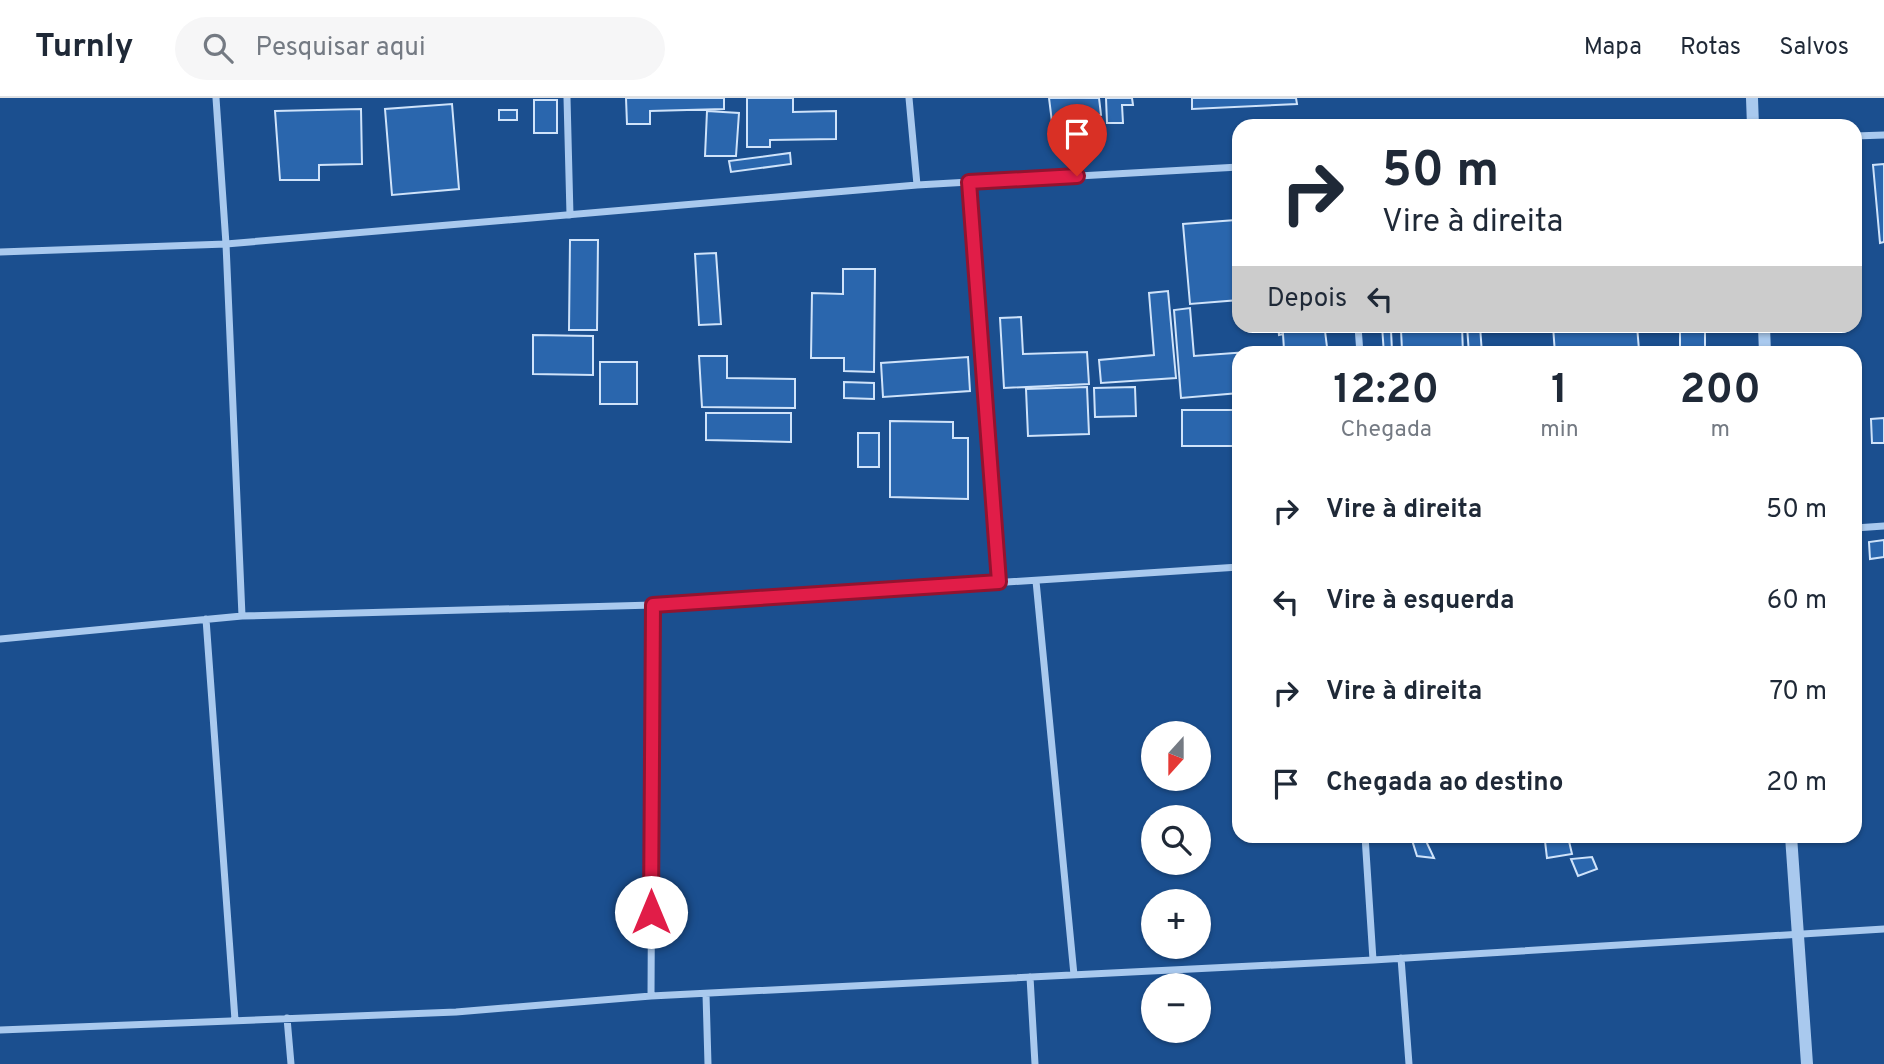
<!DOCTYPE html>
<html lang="pt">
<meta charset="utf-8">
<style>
body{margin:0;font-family:Overpass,sans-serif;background:#f6f6f7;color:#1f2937;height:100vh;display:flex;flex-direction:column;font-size:26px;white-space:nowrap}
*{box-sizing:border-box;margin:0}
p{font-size:23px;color:#747a83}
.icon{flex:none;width:38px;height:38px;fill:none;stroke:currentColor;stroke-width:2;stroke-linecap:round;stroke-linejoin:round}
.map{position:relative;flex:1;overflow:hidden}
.sheet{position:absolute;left:1232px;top:248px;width:630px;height:497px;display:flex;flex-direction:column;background:#fff;border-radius:21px;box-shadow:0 2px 5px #0004}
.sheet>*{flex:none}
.guide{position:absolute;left:1232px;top:21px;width:630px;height:214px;border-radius:21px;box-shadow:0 2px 5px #0004;background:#fff;color:#1f2937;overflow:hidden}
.needle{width:46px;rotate:201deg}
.buttons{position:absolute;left:1141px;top:623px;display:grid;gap:14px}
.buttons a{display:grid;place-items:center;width:70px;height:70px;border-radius:50%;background:#fff;box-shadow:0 2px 5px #0004;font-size:35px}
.pin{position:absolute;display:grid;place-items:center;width:60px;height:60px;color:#fff;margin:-72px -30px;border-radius:50% 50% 50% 0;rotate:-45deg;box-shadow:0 0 7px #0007}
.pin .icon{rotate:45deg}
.me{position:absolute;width:77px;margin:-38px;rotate:0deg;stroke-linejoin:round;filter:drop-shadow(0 0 5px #0008)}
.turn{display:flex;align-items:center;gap:24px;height:147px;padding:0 35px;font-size:32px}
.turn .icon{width:91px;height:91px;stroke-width:2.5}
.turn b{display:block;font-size:49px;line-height:60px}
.then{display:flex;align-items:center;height:66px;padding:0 35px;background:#0003;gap:14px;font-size:26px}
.eta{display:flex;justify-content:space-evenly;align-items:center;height:119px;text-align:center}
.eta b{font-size:42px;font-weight:700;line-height:49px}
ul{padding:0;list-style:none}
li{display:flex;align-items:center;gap:21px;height:91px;padding:0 35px}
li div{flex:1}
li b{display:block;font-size:26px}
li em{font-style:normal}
header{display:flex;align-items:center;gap:42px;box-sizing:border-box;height:98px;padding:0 35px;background:#fff;border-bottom:2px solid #e0e1e3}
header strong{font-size:33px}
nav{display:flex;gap:38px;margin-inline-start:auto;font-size:24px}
.search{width:490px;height:63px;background:#f6f6f7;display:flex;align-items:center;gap:18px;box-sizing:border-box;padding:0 24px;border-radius:38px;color:#747a83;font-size:26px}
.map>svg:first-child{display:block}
</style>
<header>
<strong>Turnly</strong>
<div class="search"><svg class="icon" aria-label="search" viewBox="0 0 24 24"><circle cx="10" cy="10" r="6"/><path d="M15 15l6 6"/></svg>Pesquisar aqui</div>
<nav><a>Mapa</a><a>Rotas</a><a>Salvos</a></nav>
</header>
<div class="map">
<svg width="1884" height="966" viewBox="0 0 1884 966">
<rect width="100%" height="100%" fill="#1b4f8f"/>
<!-- building -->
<path fill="#2a66ad" stroke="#cfe3fa" stroke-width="2" fill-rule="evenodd" d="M 626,0 L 724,0 L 724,11 L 650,13 L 650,26 L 627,26 Z
M 747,0 L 793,0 L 793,14 L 836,13 L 836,41 L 770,42 L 770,49 L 747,49 Z
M 1049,0 L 1099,0 L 1101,17 L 1052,24 Z
M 1106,0 L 1132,0 L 1133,7 L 1122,7 L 1123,25 L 1107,25 Z
M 1192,0 L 1296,0 L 1297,6 L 1192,11 Z
M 534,2 L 557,2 L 557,35 L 534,35 Z
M 452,6 L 459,91 L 392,97 L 385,11 Z
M 361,11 L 362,66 L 319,67 L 319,82 L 280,82 L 275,13 Z
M 499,12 L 517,12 L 517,22 L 499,22 Z
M 707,13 L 739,15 L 736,58 L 705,58 Z
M 790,55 L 791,66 L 731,74 L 729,63 Z
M 1884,66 L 1884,144 L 1880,145 L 1873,67 Z
M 1236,122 L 1239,122 L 1239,202 L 1190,206 L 1183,126 Z
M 570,142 L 598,142 L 597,232 L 569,232 Z
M 716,155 L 721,226 L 699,227 L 695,156 Z
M 843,171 L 875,171 L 874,274 L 844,273 L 844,260 L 811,260 L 812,195 L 843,196 Z
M 1168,193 L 1176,280 L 1101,285 L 1099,262 L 1154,257 L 1149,195 Z
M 1190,210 L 1194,258 L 1248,254 L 1239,256 L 1239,295 L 1181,300 L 1174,212 Z
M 1021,219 L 1023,256 L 1087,254 L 1089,286 L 1004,290 L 1000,220 Z
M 1278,228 L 1333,228 L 1334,232 L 1325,233 L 1327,249 L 1284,252 L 1283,236 L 1279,237 Z
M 1382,228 L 1462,228 L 1463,256 L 1384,256 ZM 1391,232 L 1401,232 L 1402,252 L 1392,253 Z
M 1467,228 L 1480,228 L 1482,256 L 1469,256 Z
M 1553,228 L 1637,228 L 1639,252 L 1555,256 Z
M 1680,228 L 1705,228 L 1705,249 L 1728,249 L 1728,256 L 1680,256 Z
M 533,237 L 593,238 L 593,277 L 533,276 Z
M 699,258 L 727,258 L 727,280 L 795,281 L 795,310 L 702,309 Z
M 968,259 L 970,293 L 883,299 L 881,265 Z
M 600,264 L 637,264 L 637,306 L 600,306 Z
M 844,284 L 874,285 L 874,301 L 844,300 Z
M 1087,289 L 1089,336 L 1028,338 L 1026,291 Z
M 1135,289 L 1136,318 L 1095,319 L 1094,290 Z
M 1182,312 L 1239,312 L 1239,348 L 1182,348 Z
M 706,315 L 791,315 L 791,344 L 706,342 Z
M 1884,320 L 1884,345 L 1872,345 L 1871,321 Z
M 890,323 L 953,324 L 953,340 L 968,340 L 968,401 L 890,399 Z
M 858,335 L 879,335 L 879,369 L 858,369 Z
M 1884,442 L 1884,459 L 1870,461 L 1869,444 Z
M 1568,739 L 1572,756 L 1547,760 L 1545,743 Z
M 1412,742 L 1426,743 L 1434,760 L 1417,758 Z
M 1592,759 L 1597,771 L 1578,778 L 1571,761 Z"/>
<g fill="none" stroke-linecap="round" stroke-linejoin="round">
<!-- minor -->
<path stroke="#a9c9ee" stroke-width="7" d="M 216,0 L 226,146 L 242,518
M 567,0 L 570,117
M 909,0 L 917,87
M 1855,38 L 1884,37
M 969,84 L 999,484
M 0,154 L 226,146 L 917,87 L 1239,69
M 1358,228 L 1360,256
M 1855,430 L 1884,428
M 1036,483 L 1074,877
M 206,521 L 235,922
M 0,541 L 242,518 L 653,507 L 1239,469
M 1365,738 L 1373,862
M 1401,860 L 1409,966
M 1030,879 L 1035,966
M 706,896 L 708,966
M 651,898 L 653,507
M 287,920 L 291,966
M 0,932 L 456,914 L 651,898 L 1373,862 L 1884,831"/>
<!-- tertiary -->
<path stroke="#a9c9ee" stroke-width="12" d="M 1752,0 L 1753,28
M 1764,228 L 1765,256
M 1791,738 L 1807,966"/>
</g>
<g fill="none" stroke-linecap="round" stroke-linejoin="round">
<!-- route casing -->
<g stroke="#92132f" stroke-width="18">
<path id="route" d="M 651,814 L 653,507 L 999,484 L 969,84 L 1077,78"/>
</g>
<!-- route -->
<use href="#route" stroke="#e11d48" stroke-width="12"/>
</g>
</svg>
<div class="buttons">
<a><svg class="needle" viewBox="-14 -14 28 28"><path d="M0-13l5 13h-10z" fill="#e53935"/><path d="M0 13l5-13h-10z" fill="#747a83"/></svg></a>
<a><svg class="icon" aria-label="search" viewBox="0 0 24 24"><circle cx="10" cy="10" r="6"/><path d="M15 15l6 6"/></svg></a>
<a>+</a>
<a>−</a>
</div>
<div class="pin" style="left:1077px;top:78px;background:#d93025"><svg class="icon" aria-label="arrive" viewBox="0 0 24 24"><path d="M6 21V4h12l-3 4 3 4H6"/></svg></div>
<svg class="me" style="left:651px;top:814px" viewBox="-20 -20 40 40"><circle r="19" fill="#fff"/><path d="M0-13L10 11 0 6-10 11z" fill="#e11d48"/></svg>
<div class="guide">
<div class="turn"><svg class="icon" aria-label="right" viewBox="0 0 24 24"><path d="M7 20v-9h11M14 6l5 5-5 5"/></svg><div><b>50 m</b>Vire à direita</div></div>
<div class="then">Depois<svg class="icon" aria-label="left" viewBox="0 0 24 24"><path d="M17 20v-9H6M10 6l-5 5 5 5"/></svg></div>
</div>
<section class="sheet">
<div class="eta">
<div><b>12:20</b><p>Chegada</p></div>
<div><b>1</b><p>min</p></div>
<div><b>200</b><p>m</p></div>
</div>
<ul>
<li><svg class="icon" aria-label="right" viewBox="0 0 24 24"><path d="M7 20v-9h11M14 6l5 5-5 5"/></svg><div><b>Vire à direita</b></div><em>50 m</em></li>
<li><svg class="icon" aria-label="left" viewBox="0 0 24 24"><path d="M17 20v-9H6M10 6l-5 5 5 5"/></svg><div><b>Vire à esquerda</b></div><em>60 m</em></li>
<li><svg class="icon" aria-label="right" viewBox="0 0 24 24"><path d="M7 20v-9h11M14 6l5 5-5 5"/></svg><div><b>Vire à direita</b></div><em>70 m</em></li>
<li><svg class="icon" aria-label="arrive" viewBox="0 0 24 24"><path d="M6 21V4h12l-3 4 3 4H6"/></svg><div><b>Chegada ao destino</b></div><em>20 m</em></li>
</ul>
</section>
</div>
